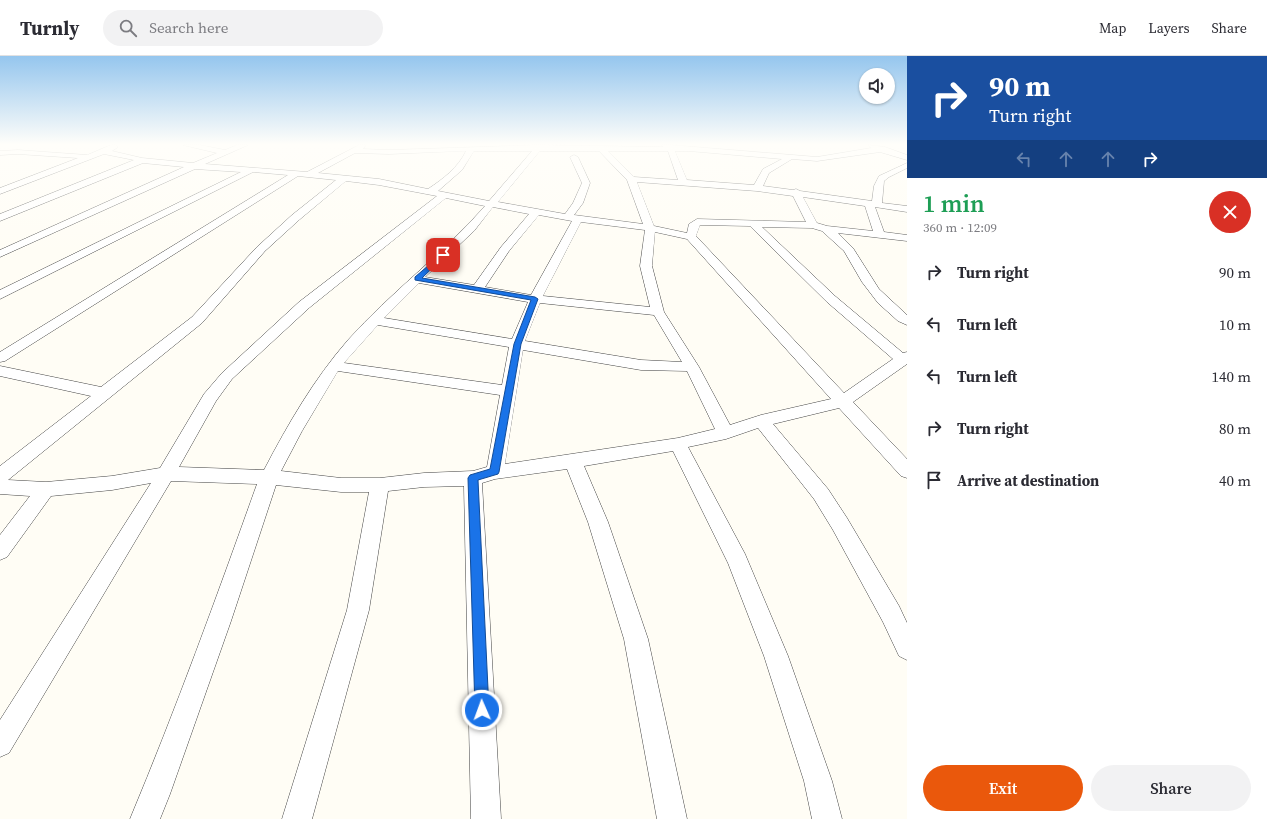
<!DOCTYPE html>
<meta charset="utf-8">
<style>
body{margin:0;font-family:"Source Serif 4",serif;background:#f2f2f3;color:#2b2b33;height:100vh;display:flex;flex-direction:column;font-size:15px;white-space:nowrap}
*{box-sizing:border-box;margin:0}
p{font-size:13px;color:#7c7c81}
.icon{flex:none;width:22px;height:22px;fill:none;stroke:currentColor;stroke-width:2;stroke-linecap:round;stroke-linejoin:round}
.map{position:relative;flex:1;overflow:hidden}
.details{display:flex;flex-direction:column;background:#fff;width:360px}
.details>*{flex:none}
.hud{background:#1a4fa0;color:#fff;overflow:hidden}
.buttons{position:absolute;left:859px;top:12px;display:grid;gap:8px}
.buttons a{display:grid;place-items:center;width:36px;height:36px;border-radius:50%;background:#fff;box-shadow:0 1px 3px #0004;font-size:20px}
.pin{position:absolute;display:grid;place-items:center;width:34px;height:34px;color:#fff;margin:-17px;border-radius:8px;box-shadow:0 2px 6px #0006}
.me{position:absolute;width:44px;margin:-22px;rotate:358deg;stroke-linejoin:round;filter:drop-shadow(0 0 3px #0008)}
.turn{display:flex;align-items:center;gap:14px;height:84px;padding:0 16px;font-size:18px}
.turn .icon{width:52px;height:52px;stroke-width:2.5}
.turn b{display:block;font-size:28px;line-height:34px}
.lanes{display:flex;align-items:center;height:38px;padding:0 16px;background:#0003;justify-content:center;gap:20px;direction:ltr}
.lanes .off{opacity:.35}
.round{display:grid;place-items:center;flex:none;width:42px;height:42px;border-radius:21px;background:#f2f2f3}
.summary{display:flex;align-items:center;justify-content:space-between;height:68px;padding:0 16px}
h1{font-size:24px;font-weight:600;line-height:30px;color:#1e9e55}
.cta{display:flex;gap:8px;margin-top:auto;padding:8px 16px}
.cta a{flex:1;height:46px;border-radius:24px;background:#ea580c;color:#fff;font-size:16px;font-weight:600;line-height:46px;text-align:center}
.cta a+a{background:#f2f2f3;color:#2b2b33}
ul{padding:0;list-style:none}
li{display:flex;align-items:center;gap:12px;height:52px;padding:0 16px}
li div{flex:1}
li b{display:block;font-size:15px}
li em{font-style:normal}
header{display:flex;align-items:center;gap:24px;box-sizing:border-box;height:56px;padding:0 20px;background:#fff;border-bottom:1px solid #e1e1e2}
header strong{font-size:19px}
nav{display:flex;gap:22px;margin-inline-start:auto;font-size:14px}
.search{width:280px;height:36px;background:#f2f2f3;display:flex;align-items:center;gap:10px;box-sizing:border-box;padding:0 14px;border-radius:22px;color:#7c7c81;font-size:15px}
main{display:flex;flex:1;min-height:0}
.map>svg:first-child{display:block}
</style>
<header>
<strong>Turnly</strong>
<div class="search"><svg class="icon" aria-label="search" viewBox="0 0 24 24"><circle cx="10" cy="10" r="6"/><path d="M15 15l6 6"/></svg>Search here</div>
<nav><a>Map</a><a>Layers</a><a>Share</a></nav>
</header>
<main>
<div class="map">
<svg width="907" height="763" viewBox="0 0 907 763">
<rect width="100%" height="100%" fill="#fffdf5"/>
<g fill="none" stroke-linecap="round" stroke-linejoin="round">
<!-- street casing -->
<g stroke="#444" stroke-width="1">
<path id="street" d="M 111,89 L 116,89 L 118,91 L 112,95 L 142,102 L 193,107 L 217,97 L 183,89 L 200,89 L 225,94 L 237,89 L 248,89 L 205,108 L 307,116 L 359,89 L 366,89 L 363,93 L 389,94 L 537,89 L 663,91 L 662,89 L 671,89 L 817,101 L 871,92 L 868,89 L 885,91 L 907,99 L 907,104 L 880,96 L 817,105 L 792,103 L 769,117 L 763,130 L 793,134 L 796,133 L 800,135 L 872,145 L 874,130 L 879,120 L 907,107 L 907,112 L 889,121 L 884,125 L 882,147 L 907,150 L 907,156 L 875,151 L 884,176 L 907,179 L 907,185 L 838,177 L 853,192 L 879,233 L 907,259 L 907,269 L 898,265 L 878,247 L 862,226 L 844,195 L 822,175 L 812,172 L 762,171 L 835,240 L 903,297 L 907,296 L 907,308 L 853,346 L 907,403 L 907,422 L 901,420 L 839,352 L 773,368 L 828,433 L 847,462 L 899,550 L 907,567 L 907,604 L 899,600 L 883,566 L 833,474 L 814,443 L 758,372 L 726,383 L 688,391 L 745,498 L 788,600 L 832,725 L 842,763 L 812,763 L 804,725 L 764,600 L 728,507 L 673,395 L 584,410 L 608,466 L 648,583 L 687,763 L 657,763 L 624,583 L 588,466 L 567,413 L 495,423 L 482,427 L 501,763 L 471,763 L 464,430 L 424,431 L 388,435 L 369,554 L 312,763 L 282,763 L 347,554 L 369,436 L 341,436 L 276,429 L 231,565 L 170,738 L 160,763 L 130,763 C 176,653 217,540 257,428 L 171,425 L 9,697 L 0,701 L 0,664 L 151,427 L 112,434 L 51,440 L 7,501 L 0,504 L 0,479 L 30,440 L 0,438 L 0,410 L 91,340 L 0,320 L 0,310 L 101,331 L 192,261 L 257,191 L 292,159 L 336,124 L 298,120 L 5,305 L 0,306 L 0,296 L 288,119 L 253,116 L 0,243 L 0,234 L 241,116 L 195,113 L 0,201 L 0,194 L 184,111 L 143,107 L 0,165 L 0,158 L 134,104 L 104,98 L 0,138 L 0,132 L 78,102 L 18,98 L 0,99 L 0,95 L 18,94 L 87,99 ZM 466,95 C 458,112 443,123 428,133 L 379,123 L 318,117 L 355,97 L 389,98 ZM 474,95 L 532,95 L 489,145 L 438,135 L 462,114 ZM 540,95 L 599,95 L 627,124 L 643,168 L 574,159 L 583,147 L 590,127 L 578,101 L 574,99 L 570,101 L 582,127 L 573,147 L 565,158 L 498,146 ZM 608,95 L 668,95 L 678,124 L 634,121 ZM 675,95 L 689,95 L 782,103 L 763,113 L 754,129 L 687,124 ZM 346,125 L 379,129 L 437,140 L 299,246 L 222,317 L 204,338 L 160,412 L 112,420 L 46,426 L 8,424 L 202,267 L 265,195 L 299,164 ZM 637,126 L 757,135 L 793,140 L 806,166 L 697,163 L 689,168 L 687,177 L 654,170 ZM 803,141 L 865,150 L 873,175 L 827,170 L 817,167 ZM 446,142 L 485,150 C 443,198 391,236 348,284 C 314,323 288,368 264,414 L 179,411 L 216,345 L 232,323 L 309,252 ZM 493,151 L 529,158 L 501,191 L 474,229 L 425,221 L 474,175 ZM 539,159 L 572,165 L 531,239 L 485,231 L 509,195 ZM 581,166 L 645,174 L 640,210 L 650,251 L 543,240 ZM 700,169 L 750,170 L 827,246 L 893,303 L 844,337 L 696,180 ZM 655,176 L 687,183 L 831,343 L 761,359 L 730,369 L 699,311 L 664,256 L 652,210 ZM 419,227 L 528,246 L 512,283 L 384,262 ZM 540,247 L 654,259 L 682,306 L 641,304 L 525,285 ZM 378,269 L 509,291 L 502,329 L 344,307 ZM 523,294 L 641,314 L 687,315 L 715,373 L 678,382 L 505,408 ZM 338,315 L 500,339 L 487,411 L 473,415 L 424,417 L 380,422 L 341,422 L 281,415 L 302,375 Z"/>
</g>
<!-- street -->
<use href="#street" fill="#fff" fill-rule="evenodd"/>
</g>
<!-- sky -->
<linearGradient id="sky" x2="0" y2="1"><stop stop-color="#95c6ee"/><stop offset="0.45" stop-color="#fffefa"/><stop offset="1" stop-color="#fffefa" stop-opacity="0"/></linearGradient>
<rect width="907" height="196" fill="url(#sky)"/>
<!-- route -->
<path fill="#1a73e8" stroke="#114b97" d="M 443,197 L 445,198 L 445,200 L 422,222 L 535,241 L 538,243 L 521,288 L 499,416 L 498,418 L 478,424 L 489,654 L 487,659 L 482,661 L 477,659 L 475,654 L 468,422 L 470,419 L 490,413 L 514,288 L 531,244 L 415,224 L 415,221 Z"/>
</svg>
<div class="buttons">
<a><svg class="icon" aria-label="sound" viewBox="0 0 24 24"><path d="M4 9h4l5-4v14l-5-4H4zM17 9q2 3 0 6"/></svg></a>
</div>
<div class="pin" style="left:443px;top:199px;background:#d93025"><svg class="icon" aria-label="arrive" viewBox="0 0 24 24"><path d="M6 21V4h12l-3 4 3 4H6"/></svg></div>
<svg class="me" style="left:482px;top:654px" viewBox="-20 -20 40 40"><circle r="17" fill="#1a73e8" stroke="#fff" stroke-width="3"/><path d="M0-11L8 9 0 5-8 9z" fill="#fff"/></svg>
</div>
<section class="details">
<div class="hud">
<div class="turn"><svg class="icon" aria-label="right" viewBox="0 0 24 24"><path d="M7 20v-9h11M14 6l5 5-5 5"/></svg><div><b>90 m</b>Turn right</div></div>
<div class="lanes"><svg class="icon off" aria-label="left" viewBox="0 0 24 24"><path d="M17 20v-9H6M10 6l-5 5 5 5"/></svg><svg class="icon off" aria-label="ahead" viewBox="0 0 24 24"><path d="M12 20V5M6 11l6-6 6 6"/></svg><svg class="icon off" aria-label="ahead" viewBox="0 0 24 24"><path d="M12 20V5M6 11l6-6 6 6"/></svg><svg class="icon" aria-label="right" viewBox="0 0 24 24"><path d="M7 20v-9h11M14 6l5 5-5 5"/></svg></div>
</div>
<div class="summary"><div><h1>1 min</h1><p>360 m · 12:09</p></div><a class="round" style="background:#d93025;color:#fff"><svg class="icon" aria-label="close" viewBox="0 0 24 24"><path d="M6 6l12 12M18 6L6 18"/></svg></a></div>
<ul>
<li><svg class="icon" aria-label="right" viewBox="0 0 24 24"><path d="M7 20v-9h11M14 6l5 5-5 5"/></svg><div><b>Turn right</b></div><em>90 m</em></li>
<li><svg class="icon" aria-label="left" viewBox="0 0 24 24"><path d="M17 20v-9H6M10 6l-5 5 5 5"/></svg><div><b>Turn left</b></div><em>10 m</em></li>
<li><svg class="icon" aria-label="left" viewBox="0 0 24 24"><path d="M17 20v-9H6M10 6l-5 5 5 5"/></svg><div><b>Turn left</b></div><em>140 m</em></li>
<li><svg class="icon" aria-label="right" viewBox="0 0 24 24"><path d="M7 20v-9h11M14 6l5 5-5 5"/></svg><div><b>Turn right</b></div><em>80 m</em></li>
<li><svg class="icon" aria-label="arrive" viewBox="0 0 24 24"><path d="M6 21V4h12l-3 4 3 4H6"/></svg><div><b>Arrive at destination</b></div><em>40 m</em></li>
</ul>
<div class="cta"><a>Exit</a><a>Share</a></div>
</section>
</main>
